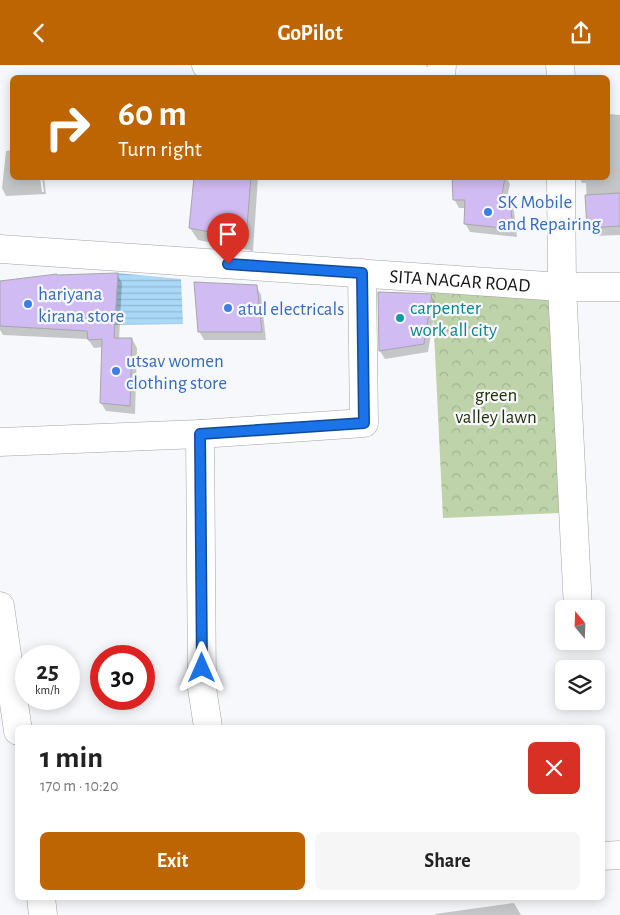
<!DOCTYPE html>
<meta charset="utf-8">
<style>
body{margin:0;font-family:"Alegreya Sans",sans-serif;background:#f6f6f6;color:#222;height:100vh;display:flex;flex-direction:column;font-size:19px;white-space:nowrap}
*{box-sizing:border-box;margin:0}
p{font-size:16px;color:#767676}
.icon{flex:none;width:28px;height:28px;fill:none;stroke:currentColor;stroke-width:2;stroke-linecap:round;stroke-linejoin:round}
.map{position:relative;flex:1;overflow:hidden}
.details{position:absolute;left:15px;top:660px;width:590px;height:175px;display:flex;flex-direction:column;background:#fff;border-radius:8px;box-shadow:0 2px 12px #0003}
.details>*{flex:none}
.guide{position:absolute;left:10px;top:10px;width:600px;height:105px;border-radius:8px;box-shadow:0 2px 12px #0003;background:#be6503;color:#fff;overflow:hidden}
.needle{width:32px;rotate:341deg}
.buttons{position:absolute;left:555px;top:535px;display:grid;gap:10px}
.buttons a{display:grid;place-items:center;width:50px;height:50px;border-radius:8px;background:#fff;box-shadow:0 2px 12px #0003;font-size:25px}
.speed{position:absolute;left:15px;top:580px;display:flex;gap:10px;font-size:25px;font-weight:700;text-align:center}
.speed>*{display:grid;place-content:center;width:65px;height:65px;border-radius:50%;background:#fff;box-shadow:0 2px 12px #0003;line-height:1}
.speed small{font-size:12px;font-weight:400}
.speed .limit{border:8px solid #d22;background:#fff;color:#111}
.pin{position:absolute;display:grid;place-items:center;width:42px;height:42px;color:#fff;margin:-51px -21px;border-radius:50% 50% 50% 0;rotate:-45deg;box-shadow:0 0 5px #0007}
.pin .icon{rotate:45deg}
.me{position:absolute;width:55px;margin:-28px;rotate:0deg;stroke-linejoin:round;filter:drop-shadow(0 0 4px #0008)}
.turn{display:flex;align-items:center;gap:18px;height:105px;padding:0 25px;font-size:22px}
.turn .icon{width:65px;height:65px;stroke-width:2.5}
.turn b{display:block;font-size:35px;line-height:42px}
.round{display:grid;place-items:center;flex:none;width:52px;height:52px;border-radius:8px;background:#f6f6f6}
.overview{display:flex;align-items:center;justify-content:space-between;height:85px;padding:0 25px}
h1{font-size:30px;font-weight:600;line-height:38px}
.primary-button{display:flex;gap:10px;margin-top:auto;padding:10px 25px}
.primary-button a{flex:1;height:58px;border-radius:8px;background:#be6503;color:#fff;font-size:20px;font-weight:600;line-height:58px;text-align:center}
.primary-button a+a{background:#f6f6f6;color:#222}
header{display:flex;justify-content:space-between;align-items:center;height:65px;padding:0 25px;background:#be6503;color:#fff;font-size:22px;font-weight:600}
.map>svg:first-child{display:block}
</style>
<header><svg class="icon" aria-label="back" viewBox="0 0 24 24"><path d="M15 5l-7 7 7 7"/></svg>GoPilot<svg class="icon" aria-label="share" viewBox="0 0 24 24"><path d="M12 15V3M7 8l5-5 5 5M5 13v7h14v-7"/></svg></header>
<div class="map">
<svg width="620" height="850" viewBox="0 0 620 850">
<defs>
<pattern id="park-crowns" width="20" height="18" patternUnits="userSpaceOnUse" patternTransform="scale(1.25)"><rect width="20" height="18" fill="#bed3a9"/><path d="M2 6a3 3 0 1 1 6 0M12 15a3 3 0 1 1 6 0" fill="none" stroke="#a2b491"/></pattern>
<pattern id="water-rules" width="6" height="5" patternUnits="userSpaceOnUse" patternTransform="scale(1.25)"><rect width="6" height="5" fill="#aad8f7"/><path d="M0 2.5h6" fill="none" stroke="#91b8d3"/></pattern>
</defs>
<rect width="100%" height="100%" fill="#f7f8fb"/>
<!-- park -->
<path fill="url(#park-crowns)" d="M 432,226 L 550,233 L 560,448 L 443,453 Z"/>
<!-- water -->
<path fill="url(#water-rules)" d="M 118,208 L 181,214 L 183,259 L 104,260 Z"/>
<!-- shadow -->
<path fill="#0003" d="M 608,49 L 620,50 L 620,170 L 593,171 L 588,162 L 586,118 L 582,118 L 579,112 L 608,112 Z
M 12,85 L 12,112 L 40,112 L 42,127 L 44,127 L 42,112 L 44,112 L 46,129 L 6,131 L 2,123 L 6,86 Z
M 195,112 L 258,112 L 253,186 L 198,175 L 190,163 Z
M 454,112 L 506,112 L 510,119 L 506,137 L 509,137 L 514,146 L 517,172 L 470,167 L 465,158 L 466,143 L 459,143 L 454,134 Z
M 117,209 L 122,218 L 119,274 L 132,274 L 137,283 L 135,349 L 106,346 L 101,338 L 103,282 L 94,283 L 88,274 L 3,270 L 0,265 L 0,218 Z
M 256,221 L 261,230 L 266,275 L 204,275 L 199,266 Z
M 431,230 L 436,239 L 428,287 L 385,294 L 380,286 Z
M 514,838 L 521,850 L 436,850 L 435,849 Z"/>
<!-- building -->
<path fill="#d1bbf3" stroke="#a7a6a9" d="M 194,112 L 251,112 L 246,174 L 189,163 Z
M 452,112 L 505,112 L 501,136 L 510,136 L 513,164 L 464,159 L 465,135 L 453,135 Z
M 620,128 L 620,161 L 587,163 L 585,130 Z
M 118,208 L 114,273 L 132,273 L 130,341 L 100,338 L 102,274 L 88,275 L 87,266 L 0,261 L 0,216 L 57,209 L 57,210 Z
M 194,217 L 257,220 L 262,267 L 198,267 Z
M 378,227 L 432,229 L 424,279 L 379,286 Z"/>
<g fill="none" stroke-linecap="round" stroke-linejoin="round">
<!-- minor casing -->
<g stroke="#a2a3a6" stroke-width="29">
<g id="minor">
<path d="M 206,0 L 418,12"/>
<path d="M 560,0 L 561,12"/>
<path d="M 441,12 L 442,0"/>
<path d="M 561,112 L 562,222 L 578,544"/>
<path id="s1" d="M 0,184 L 562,222 L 620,222"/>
<path d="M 200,369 L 202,623 L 208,662"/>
<path d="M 0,377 L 200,369 L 364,358 L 362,208"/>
<path d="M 0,541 L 18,666"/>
<path d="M 602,791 L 620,790"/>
<path d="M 41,832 L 43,850"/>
</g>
</g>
<!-- minor -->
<use href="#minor" stroke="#fff" stroke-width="28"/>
</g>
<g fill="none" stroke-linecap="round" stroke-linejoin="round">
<!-- route casing -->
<g stroke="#114b97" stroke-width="12">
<path id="route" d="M 202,603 L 200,369 L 364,358 L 362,208 L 228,199"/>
</g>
<!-- route -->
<use href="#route" stroke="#1a73e8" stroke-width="9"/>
</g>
<!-- markers -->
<g fill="#3f7fe0" stroke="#f7f8fb" stroke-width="2">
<circle cx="488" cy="147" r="5"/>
<circle cx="28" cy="239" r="5"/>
<circle cx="228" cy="243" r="5"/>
<circle cx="116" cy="306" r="5"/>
</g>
<circle fill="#0f9aa8" stroke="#f7f8fb" stroke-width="2" cx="400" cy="253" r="5"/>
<g text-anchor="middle" stroke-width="4.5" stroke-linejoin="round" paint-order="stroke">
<!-- shop labels -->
<g font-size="19" fill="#366cbe" stroke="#f7f8fb" text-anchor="start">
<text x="498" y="143">SK Mobile<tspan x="498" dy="22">and Repairing</tspan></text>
<text x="38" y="235">hariyana<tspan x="38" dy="22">kirana store</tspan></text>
<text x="238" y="250">atul electricals</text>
<text x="126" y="302">utsav women<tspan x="126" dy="22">clothing store</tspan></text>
</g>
<!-- street labels -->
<g font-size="19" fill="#121213" stroke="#f7f8fb">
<text dy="7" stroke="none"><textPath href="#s1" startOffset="461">SITA NAGAR ROAD</textPath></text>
</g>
<!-- culture labels -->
<g font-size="19" fill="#0d838f" stroke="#f7f8fb" text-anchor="start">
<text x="410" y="249">carpenter<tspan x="410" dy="22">work all city</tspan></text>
</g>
<!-- park labels -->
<g font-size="19" fill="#1f3007" stroke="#f7f8fb">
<text x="496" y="336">green<tspan x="496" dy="22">valley lawn</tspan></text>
</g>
</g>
</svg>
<div class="buttons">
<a><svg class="needle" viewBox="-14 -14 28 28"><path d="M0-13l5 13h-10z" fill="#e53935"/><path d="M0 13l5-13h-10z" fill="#767676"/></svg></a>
<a><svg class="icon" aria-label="layers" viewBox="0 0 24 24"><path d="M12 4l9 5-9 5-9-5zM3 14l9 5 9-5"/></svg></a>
</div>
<div class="speed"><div>25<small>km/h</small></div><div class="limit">30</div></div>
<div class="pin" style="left:228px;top:199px;background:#d93025"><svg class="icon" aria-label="arrive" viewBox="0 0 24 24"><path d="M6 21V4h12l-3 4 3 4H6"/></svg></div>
<svg class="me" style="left:202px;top:603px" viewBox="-20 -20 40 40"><path d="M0-17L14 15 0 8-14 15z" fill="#1a73e8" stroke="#fff" stroke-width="4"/></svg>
<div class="guide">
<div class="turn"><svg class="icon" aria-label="right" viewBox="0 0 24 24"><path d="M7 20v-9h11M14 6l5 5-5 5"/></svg><div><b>60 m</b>Turn right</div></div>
</div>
<section class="details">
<div class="overview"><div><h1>1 min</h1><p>170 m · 10:20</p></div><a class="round" style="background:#d93025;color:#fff"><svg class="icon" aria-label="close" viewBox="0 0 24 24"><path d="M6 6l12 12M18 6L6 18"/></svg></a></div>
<div class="primary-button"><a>Exit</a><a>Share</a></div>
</section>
</div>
